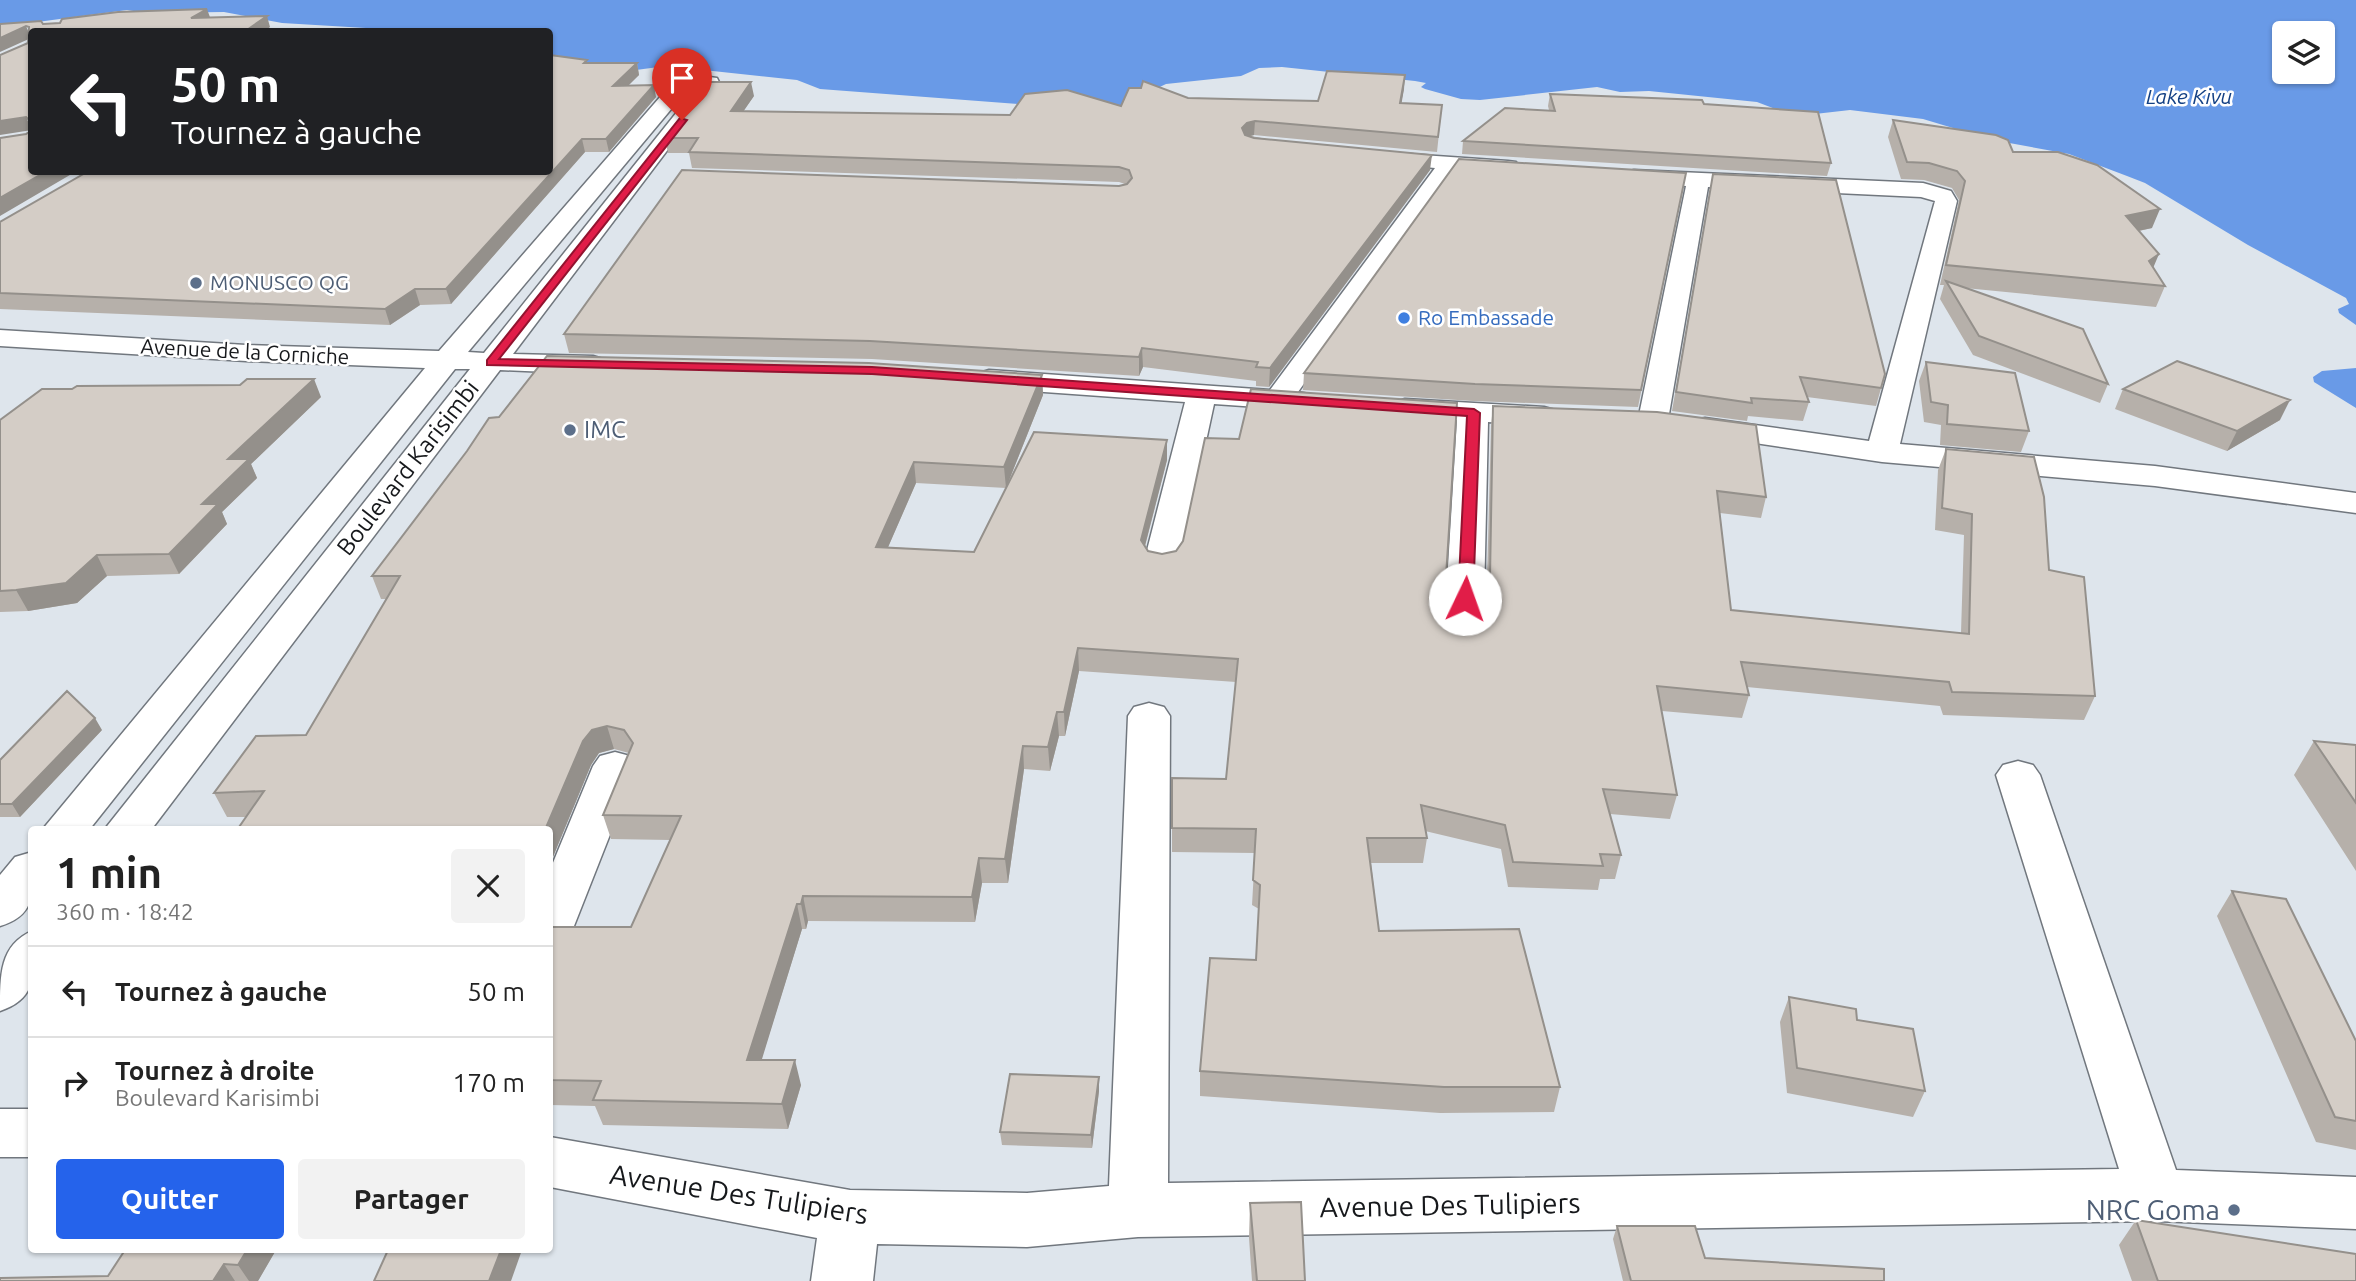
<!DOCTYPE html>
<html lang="fr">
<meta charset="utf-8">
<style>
body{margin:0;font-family:Ubuntu,sans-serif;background:#f2f2f2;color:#222;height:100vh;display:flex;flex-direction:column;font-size:26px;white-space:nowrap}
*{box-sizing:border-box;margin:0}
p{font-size:23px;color:#767676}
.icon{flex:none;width:38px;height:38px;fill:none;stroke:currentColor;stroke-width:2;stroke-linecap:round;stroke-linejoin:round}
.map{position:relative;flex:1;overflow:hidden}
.side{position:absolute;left:28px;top:826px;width:525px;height:427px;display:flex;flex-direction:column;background:#fff;border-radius:7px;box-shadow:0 2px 5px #0004}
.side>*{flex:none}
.guide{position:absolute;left:28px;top:28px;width:525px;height:147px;border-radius:7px;box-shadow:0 2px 5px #0004;background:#202124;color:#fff;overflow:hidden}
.fabs{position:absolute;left:2272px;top:21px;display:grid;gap:14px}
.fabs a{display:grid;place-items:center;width:63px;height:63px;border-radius:7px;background:#fff;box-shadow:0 2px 5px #0004;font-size:35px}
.pin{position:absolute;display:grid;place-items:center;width:60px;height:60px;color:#fff;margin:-72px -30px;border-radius:50% 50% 50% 0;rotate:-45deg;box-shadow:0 0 7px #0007}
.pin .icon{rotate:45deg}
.me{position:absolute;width:77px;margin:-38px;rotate:3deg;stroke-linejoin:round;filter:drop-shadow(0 0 5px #0008)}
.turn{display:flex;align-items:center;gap:24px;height:147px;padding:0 28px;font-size:32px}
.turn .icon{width:91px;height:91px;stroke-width:2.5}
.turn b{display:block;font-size:49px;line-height:60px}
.round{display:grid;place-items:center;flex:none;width:74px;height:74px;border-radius:7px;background:#f2f2f2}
.head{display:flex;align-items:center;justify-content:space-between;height:119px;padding:0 28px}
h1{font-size:42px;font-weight:700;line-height:52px}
.button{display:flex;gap:14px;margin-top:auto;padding:14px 28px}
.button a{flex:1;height:80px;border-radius:7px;background:#2563eb;color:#fff;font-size:28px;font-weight:700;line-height:80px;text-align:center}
.button a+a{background:#f2f2f2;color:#222}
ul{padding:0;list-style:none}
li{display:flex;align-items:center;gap:21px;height:91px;padding:0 28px;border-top:2px solid #e0e0e0}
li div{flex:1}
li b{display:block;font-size:26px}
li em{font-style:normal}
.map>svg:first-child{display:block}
</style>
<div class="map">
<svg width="2356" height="1281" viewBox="0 0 2356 1281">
<rect width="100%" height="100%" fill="#dee5ec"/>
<!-- water -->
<path fill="#699ae7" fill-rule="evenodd" d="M 0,0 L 2356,0 L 2356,325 L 2339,313 L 2338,309 L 2349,304 L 2346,298 L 2248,245 L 2145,183 L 2127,176 L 2069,154 L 1993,140 L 1923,119 L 1850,110 L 1806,115 L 1778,110 L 1757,102 L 1649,91 L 1620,92 L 1597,87 L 1480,100 L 1461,99 L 1425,89 L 1421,87 L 1426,83 L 1415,81 L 1282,67 L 1259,68 L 1241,76 L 1166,84 L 1122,105 L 1072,108 L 820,89 L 797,80 L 666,66 L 621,72 L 550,67 L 550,32 L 416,31 L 282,23 L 224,12 L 146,13 L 127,10 L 0,27 ZM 2284,33 L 2322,33 L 2322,72 L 2284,72 Z
M 2356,368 L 2356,408 L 2314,382 L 2313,377 L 2322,371 Z"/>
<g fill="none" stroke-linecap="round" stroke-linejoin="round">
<!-- minor casing -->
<g stroke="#71777e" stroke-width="3">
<path id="minor" d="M 694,75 L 717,78 L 719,82 L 513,354 L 593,356 L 603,359 L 607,365 L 603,371 L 593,374 L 500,370 L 151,830 L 104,830 L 470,369 L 455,369 L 89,830 L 42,830 L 425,368 L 246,361 L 0,346 L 0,330 L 246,345 L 439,351 L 674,81 ZM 697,87 L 484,353 L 468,352 L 688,89 Z
M 1379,152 L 1508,161 L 1516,162 L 1519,167 L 1516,172 L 1508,173 L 1456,170 L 1298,392 L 1314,395 L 1318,401 L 1314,407 L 1303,410 L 1214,404 L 1180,562 L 1175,570 L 1162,573 L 1149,570 L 1144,562 L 1185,402 L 989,388 L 979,385 L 974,379 L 979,373 L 989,370 L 1270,390 L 1435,168 L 1372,162 L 1368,158 L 1372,154 Z
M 1634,170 L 1923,183 L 1951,191 L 1957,201 L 1900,444 L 2155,466 L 2356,493 L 2356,513 L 2155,486 L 1882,462 L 1694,434 L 1690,427 L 1694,420 L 1705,418 L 1869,441 L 1935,201 L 1921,197 L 1708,187 L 1668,420 L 1664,426 L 1653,429 L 1642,426 L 1638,420 L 1686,186 L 1626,182 L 1623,177 L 1626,172 Z
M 1405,399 L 1544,407 L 1555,410 L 1559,416 L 1555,422 L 1544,425 L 1488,422 L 1484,599 L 1478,607 L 1465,610 L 1452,607 L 1446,599 L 1457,420 L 1394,414 L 1390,408 L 1394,402 Z
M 1149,703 L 1164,707 L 1170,716 L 1168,1183 L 2119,1169 L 1996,775 L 2003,765 L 2018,761 L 2033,765 L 2040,775 L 2176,1170 L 2356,1177 L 2356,1229 L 2156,1221 L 1138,1237 L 1027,1247 L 877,1244 L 873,1281 L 811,1281 L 817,1238 L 550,1187 L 550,1137 L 850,1190 L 1027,1193 L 1109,1186 L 1128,716 L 1134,707 Z
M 615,752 L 630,756 L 637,766 L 574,926 L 567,939 L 550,944 L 550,870 L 593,766 L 600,756 Z
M 32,852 C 32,887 40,914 0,926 L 0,875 L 15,857 Z
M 32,931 C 32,968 42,997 0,1011 C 0,974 0,945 32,931 Z
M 0,1109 L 32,1109 L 32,1157 L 0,1157 Z"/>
</g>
<!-- minor -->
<use href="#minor" fill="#fff" fill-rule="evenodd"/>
</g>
<!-- wall -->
<path fill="#b6b0aa" d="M 588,63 L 637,63 L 639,75 L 628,85 L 656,97 L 609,152 L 585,152 L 451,304 L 420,305 L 390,325 L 0,309 L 0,222 Z
M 1404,89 L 1401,103 L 1442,105 L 1437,152 L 1254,135 L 1251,136 L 1430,170 L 1269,387 L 1256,386 L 1256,381 L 1143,367 L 1139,376 L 872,359 L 569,353 L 564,334 L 1125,184 L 1119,182 L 692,168 L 689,153 L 668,153 L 665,138 L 754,96 L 743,111 L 1010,115 L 1121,106 L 1188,98 L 1318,101 Z
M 1550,94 L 1704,104 L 1831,163 L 1827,176 L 1462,154 L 1463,141 L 1549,110 L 1548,106 Z
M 1893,120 L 2013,152 L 2152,228 L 2139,231 L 2153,268 L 2165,286 L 2156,307 L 1965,288 L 2108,384 L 2100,403 L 1973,355 L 1940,299 L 1944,285 L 1940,285 L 1959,200 L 1952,188 L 1924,180 L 1901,179 L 1888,137 Z
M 1686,173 L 1638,407 L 1473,401 L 1303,390 L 1304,373 Z
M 1713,174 L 1885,374 L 1876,406 L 1807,397 L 1809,402 L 1803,421 L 1748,416 L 1747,421 L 1672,411 Z
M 1926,362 L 2029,431 L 2021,452 L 1940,445 L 1941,425 L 1924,422 L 1919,381 Z
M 1042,375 L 1043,395 L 1006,488 L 916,483 L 888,547 L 974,552 L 1167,440 L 1167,460 L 1145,546 L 1148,551 L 1162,554 L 1446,577 L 1453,586 L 1468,590 L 1482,587 L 1487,581 L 1491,426 L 1493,406 L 1766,497 L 1761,518 L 1720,513 L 1731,610 L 1961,633 L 1964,535 L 1935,530 L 1938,470 L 1946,449 L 2049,570 L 2095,696 L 2084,720 L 1943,715 L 1940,706 L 1747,687 L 1749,695 L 1742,718 L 1662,711 L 1677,795 L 1670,819 L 1610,814 L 1621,855 L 1615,879 L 1600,879 L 1598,890 L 1508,887 L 1501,849 L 1425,831 L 1427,838 L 1423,863 L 1371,863 L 1379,931 L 1560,1087 L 1554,1112 L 1440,1113 L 1200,1096 L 1200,1071 L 1256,960 L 1259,909 L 1252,905 L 1255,853 L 1172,852 L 1172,778 L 1226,779 L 1236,682 L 1079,671 L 1065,736 L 1059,736 L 1050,771 L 1024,769 L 1008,883 L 982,883 L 975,922 L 808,921 L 806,929 L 802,929 L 761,1060 L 801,1085 L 788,1129 L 603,1125 L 595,1106 L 550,1105 L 550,927 L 631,927 L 670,840 L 611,839 L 603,815 L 629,753 L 614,749 L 599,753 L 591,765 L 550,864 L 550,830 L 246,817 L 227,817 L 214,793 L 306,735 L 386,599 L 381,599 L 372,576 Z
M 2123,389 L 2280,420 L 2227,451 L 2115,409 Z
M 321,397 L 251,464 L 257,478 L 222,512 L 227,524 L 179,574 L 107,576 L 77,603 L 28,611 L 0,612 L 0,420 Z
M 102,730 L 20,817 L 0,817 L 0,760 Z
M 2314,741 L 2356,745 L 2356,871 L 2294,775 Z
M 2232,891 L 2356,1041 L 2356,1150 L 2316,1142 L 2217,916 Z
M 1789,997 L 1925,1091 L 1913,1117 L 1787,1093 L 1780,1022 Z
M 1099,1077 L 1099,1091 L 1092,1148 L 1002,1145 L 1000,1132 Z
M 1250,1203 L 1305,1281 L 1252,1281 L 1249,1238 Z
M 2136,1220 L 2356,1281 L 2132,1281 L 2119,1245 Z
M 1617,1226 L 1705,1258 L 1884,1281 L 1623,1281 L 1613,1239 Z
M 276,1250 L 258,1281 L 0,1281 L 108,1276 Z"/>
<!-- shaded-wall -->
<path fill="#94908b" d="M 207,9 L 211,20 L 191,18 Z
M 267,16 L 270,27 L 264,32 L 244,32 Z
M 26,26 L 31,38 L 0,52 L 0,38 Z
M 637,63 L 639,75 L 616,98 L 613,86 Z
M 1405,75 L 1404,89 L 1399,118 L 1400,103 Z
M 751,82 L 754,96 L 734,125 L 731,111 Z
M 654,85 L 656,97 L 609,152 L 606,139 Z
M 26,117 L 32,130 L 0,135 L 0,121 Z
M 1255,121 L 1254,135 L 1246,137 L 1242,128 L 1247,123 Z
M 582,139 L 585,152 L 451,304 L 446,289 Z
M 1432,155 L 1430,170 L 1269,387 L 1270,368 Z
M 45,172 L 75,172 L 0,216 L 0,198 Z
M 2160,209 L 2152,228 L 2118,235 L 2126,216 Z
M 2159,254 L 2151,273 L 2149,261 Z
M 415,289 L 420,305 L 390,325 L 385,309 Z
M 1142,348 L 1143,367 L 1139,376 L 1139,357 Z
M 1042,375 L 1043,395 L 1006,488 L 1004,467 Z
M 314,379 L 321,397 L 251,464 L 257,478 L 222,512 L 227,524 L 179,574 L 169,554 L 228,459 Z
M 2290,400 L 2280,420 L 2227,451 L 2237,431 Z
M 1167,440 L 1167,460 L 1141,561 L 1141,540 Z
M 914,462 L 916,483 L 879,568 L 876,547 Z
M 97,555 L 107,576 L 77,603 L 28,611 L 16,590 Z
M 1078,648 L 1079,671 L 1065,736 L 1064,712 Z
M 1057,712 L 1059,736 L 1050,771 L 1048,747 Z
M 95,718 L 102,730 L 20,817 L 12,804 Z
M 607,726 L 614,749 L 599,753 L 591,765 L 550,864 L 550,830 L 545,830 L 583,741 L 592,730 Z
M 1023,746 L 1024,769 L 1008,883 L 1005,859 Z
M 979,858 L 982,883 L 975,922 L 972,897 Z
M 803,896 L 808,921 L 806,929 L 801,904 Z
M 797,904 L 802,929 L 754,1085 L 747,1060 Z
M 795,1060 L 801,1085 L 788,1129 L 782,1104 Z
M 1099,1077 L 1099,1091 L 1092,1148 L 1091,1135 Z
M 247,1250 L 276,1250 L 258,1281 L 249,1281 L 238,1265 Z
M 501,1250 L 522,1250 L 511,1281 L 489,1281 Z
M 224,1264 L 235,1281 L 213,1281 Z"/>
<!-- building -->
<path fill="#d4cdc6" stroke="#94908b" stroke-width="2" d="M 207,9 L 191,18 L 267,16 L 244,32 L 32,32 L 32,172 L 45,172 L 0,198 L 0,138 L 26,134 L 29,132 L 29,120 L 26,117 L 0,121 L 0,55 L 28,43 L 29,27 L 26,26 L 0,38 L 0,24 L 41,21 L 43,24 L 60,23 L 62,19 L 118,12 Z
M 550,55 L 587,60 L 584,63 L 637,63 L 613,86 L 654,85 L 606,139 L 582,139 L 446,289 L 415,289 L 385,309 L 0,293 L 0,222 L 87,172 L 550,172 Z
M 1327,71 L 1405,75 L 1400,103 L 1442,105 L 1438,137 L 1255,121 L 1247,123 L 1242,128 L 1245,135 L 1254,138 L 1432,155 L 1270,368 L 1256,367 L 1258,362 L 1142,348 L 1139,357 L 870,341 L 564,334 L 682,170 L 1119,186 L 1127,184 L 1132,178 L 1129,170 L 1119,167 L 689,152 L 698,138 L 665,138 L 709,82 L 751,82 L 731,111 L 1010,115 L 1025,94 L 1067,90 L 1121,106 L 1129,88 L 1141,88 L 1143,81 L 1188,98 L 1318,101 Z
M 1550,94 L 1702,100 L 1704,104 L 1818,112 L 1831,163 L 1463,141 L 1505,108 L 1555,111 Z
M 1893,120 L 1996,135 L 2008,140 L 2013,152 L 2058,152 L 2097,165 L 2160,209 L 2126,216 L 2159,254 L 2149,261 L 2165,286 L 1946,265 L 1965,181 L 1957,171 L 1929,163 L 1907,162 Z
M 1459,159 L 1686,173 L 1641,390 L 1475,384 L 1304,373 Z
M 1713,174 L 1836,180 L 1885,374 L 1881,388 L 1800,377 L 1809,402 L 1751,398 L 1752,403 L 1676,392 Z
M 1946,281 L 2083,329 L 2108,384 L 1979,336 Z
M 547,356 L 869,363 L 1042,375 L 1004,467 L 914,462 L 876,547 L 974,552 L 1034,432 L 1167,440 L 1141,540 L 1148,551 L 1162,554 L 1176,551 L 1183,541 L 1205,438 L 1239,439 L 1251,389 L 1457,403 L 1446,577 L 1453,586 L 1468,590 L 1482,587 L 1490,577 L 1493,406 L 1657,412 L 1756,425 L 1766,497 L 1717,491 L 1731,610 L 1969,634 L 1972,514 L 1942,508 L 1946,449 L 2034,457 L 2044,497 L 2049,570 L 2084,577 L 2095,696 L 1952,692 L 1949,682 L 1741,662 L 1749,695 L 1657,686 L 1677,795 L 1603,789 L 1621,855 L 1600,854 L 1603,866 L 1513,862 L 1505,825 L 1421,805 L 1427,838 L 1367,838 L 1379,931 L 1519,929 L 1560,1087 L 1444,1087 L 1200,1071 L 1210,958 L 1256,960 L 1260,885 L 1253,880 L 1256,829 L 1172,828 L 1172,778 L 1226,779 L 1238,659 L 1078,648 L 1064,712 L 1057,712 L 1048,747 L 1023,746 L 1005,859 L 979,858 L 972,897 L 803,896 L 801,904 L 797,904 L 747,1060 L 795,1060 L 782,1104 L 593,1100 L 601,1081 L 550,1080 L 550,927 L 631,927 L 681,816 L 603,815 L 633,743 L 624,730 L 607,726 L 592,730 L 583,741 L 545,830 L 237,830 L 264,791 L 214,793 L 256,736 L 306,735 L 400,576 L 372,576 L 467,451 L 489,418 L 499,417 Z
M 2177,361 L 2290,400 L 2237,431 L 2123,389 Z
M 1926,362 L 2015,373 L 2029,431 L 1947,424 L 1948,405 L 1931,402 Z
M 247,379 L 314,379 L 228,459 L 249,459 L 202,504 L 218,504 L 169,554 L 97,555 L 66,583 L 16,590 L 0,591 L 0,420 L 42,389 L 72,389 L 77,386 L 240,385 Z
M 67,691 L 95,718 L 12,804 L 0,804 L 0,760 Z
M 2314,741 L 2356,745 L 2356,803 Z
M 2232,891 L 2286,899 L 2356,1041 L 2356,1121 L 2335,1117 Z
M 1789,997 L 1856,1009 L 1857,1020 L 1913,1029 L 1925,1091 L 1797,1068 Z
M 1010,1074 L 1099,1077 L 1091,1135 L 1000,1132 Z
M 1301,1202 L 1305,1281 L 1257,1281 L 1250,1203 Z
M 2136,1220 L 2356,1254 L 2356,1281 L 2158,1281 Z
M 1617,1226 L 1695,1226 L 1705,1258 L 1884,1269 L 1884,1281 L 1631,1281 Z
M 125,1250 L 247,1250 L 238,1265 L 224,1264 L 213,1281 L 0,1281 L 0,1278 L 108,1276 Z
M 388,1250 L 501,1250 L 489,1281 L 374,1281 Z"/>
<!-- route -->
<path fill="#e11d48" stroke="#92132f" stroke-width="2" d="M 680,118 L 687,120 L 499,359 L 872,367 L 1474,409 L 1480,413 L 1473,599 L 1465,604 L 1458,599 L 1467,416 L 872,374 L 487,365 L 487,360 Z"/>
<!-- markers -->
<g fill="#5c6f8a" stroke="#fff" stroke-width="2.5">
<circle cx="196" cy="283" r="7"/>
<circle cx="570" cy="430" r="7"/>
<circle cx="2234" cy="1210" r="7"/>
</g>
<circle fill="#3f7fe0" stroke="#fff" stroke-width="2.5" cx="1404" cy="318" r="7"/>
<g text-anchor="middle" stroke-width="5" stroke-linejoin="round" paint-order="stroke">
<!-- far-water labels -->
<g font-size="21" font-style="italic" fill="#134084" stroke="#fff">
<text x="2189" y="104">Lake Kivu</text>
</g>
<!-- far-service labels -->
<g font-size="21" fill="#4e5e75" stroke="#fff" text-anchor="start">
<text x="210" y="290">MONUSCO QG</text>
</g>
<!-- far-shop labels -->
<g font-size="21" fill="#366cbe" stroke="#fff" text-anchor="start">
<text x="1418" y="325">Ro Embassade</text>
</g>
<!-- far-street labels -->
<g font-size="21" fill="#16181b" stroke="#fff">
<text transform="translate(245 352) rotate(3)" y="7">Avenue de la Corniche</text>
</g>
<!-- service labels -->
<g font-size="24" fill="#4e5e75" stroke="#fff" text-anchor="start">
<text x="584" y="438">IMC</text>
</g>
<!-- street labels -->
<g font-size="24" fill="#16181b" stroke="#fff">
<text transform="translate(408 468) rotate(-52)" y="8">Boulevard Karisimbi</text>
</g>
<!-- near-street labels -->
<g font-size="28" fill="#16181b" stroke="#fff">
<text transform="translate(739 1194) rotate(9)" y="10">Avenue Des Tulipiers</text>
<text transform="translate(1450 1205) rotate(-1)" y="10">Avenue Des Tulipiers</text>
</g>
<!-- near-service labels -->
<g font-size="28" fill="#4e5e75" stroke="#fff" text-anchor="end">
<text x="2220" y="1220">NRC Goma</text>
</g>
</g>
</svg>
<div class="fabs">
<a><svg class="icon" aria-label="layers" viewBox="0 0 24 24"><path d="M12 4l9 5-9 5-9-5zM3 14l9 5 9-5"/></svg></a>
</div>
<div class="pin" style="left:682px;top:120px;background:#d93025"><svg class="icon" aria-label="arrive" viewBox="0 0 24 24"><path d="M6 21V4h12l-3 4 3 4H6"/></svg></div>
<svg class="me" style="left:1465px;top:599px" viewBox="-20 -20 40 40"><circle r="19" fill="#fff"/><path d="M0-13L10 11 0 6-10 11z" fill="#e11d48"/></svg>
<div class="guide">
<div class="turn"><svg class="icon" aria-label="left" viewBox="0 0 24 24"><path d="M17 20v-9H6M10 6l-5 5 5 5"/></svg><div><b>50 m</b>Tournez à gauche</div></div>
</div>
<section class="side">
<div class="head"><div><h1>1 min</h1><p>360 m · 18:42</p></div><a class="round"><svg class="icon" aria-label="close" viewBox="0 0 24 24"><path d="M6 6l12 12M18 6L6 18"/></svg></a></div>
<ul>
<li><svg class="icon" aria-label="left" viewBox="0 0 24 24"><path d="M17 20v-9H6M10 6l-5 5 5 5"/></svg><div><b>Tournez à gauche</b></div><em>50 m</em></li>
<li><svg class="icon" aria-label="right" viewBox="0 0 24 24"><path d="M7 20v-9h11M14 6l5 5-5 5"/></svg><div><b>Tournez à droite</b><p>Boulevard Karisimbi</p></div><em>170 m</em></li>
</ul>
<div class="button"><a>Quitter</a><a>Partager</a></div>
</section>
</div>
